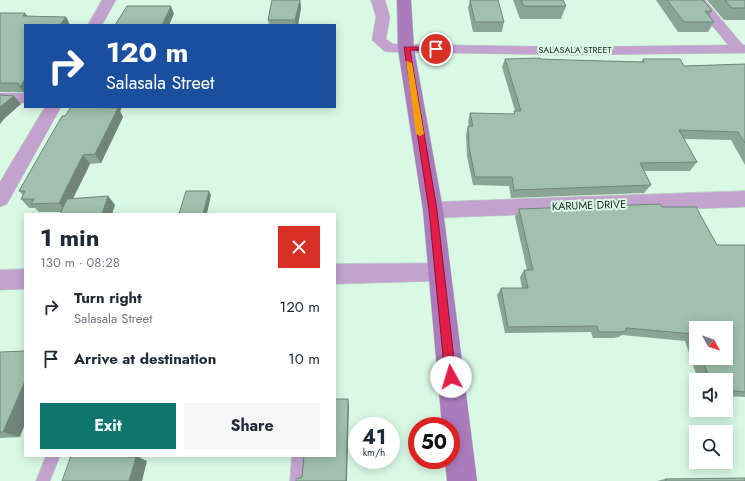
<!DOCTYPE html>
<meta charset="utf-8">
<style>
body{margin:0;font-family:Jost,sans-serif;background:#f6f6f7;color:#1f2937;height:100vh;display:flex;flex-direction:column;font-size:15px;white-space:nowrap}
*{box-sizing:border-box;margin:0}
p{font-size:13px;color:#747a83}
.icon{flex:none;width:22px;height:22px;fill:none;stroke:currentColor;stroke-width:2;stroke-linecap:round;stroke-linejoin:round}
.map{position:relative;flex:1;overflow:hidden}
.side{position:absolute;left:24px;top:213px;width:312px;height:244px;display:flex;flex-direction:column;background:#fff;border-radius:0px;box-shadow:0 2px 10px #0003}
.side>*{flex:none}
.banner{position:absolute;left:24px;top:24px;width:312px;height:84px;border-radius:0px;box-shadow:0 2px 10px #0003;background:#1a4fa0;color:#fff;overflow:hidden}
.needle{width:26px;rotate:130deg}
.fabs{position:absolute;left:689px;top:321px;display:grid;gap:8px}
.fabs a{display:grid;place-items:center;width:44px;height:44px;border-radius:0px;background:#fff;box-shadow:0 2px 10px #0003;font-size:20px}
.speed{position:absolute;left:348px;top:417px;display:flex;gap:8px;font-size:20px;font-weight:700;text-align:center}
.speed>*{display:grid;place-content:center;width:52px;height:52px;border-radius:50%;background:#fff;box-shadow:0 2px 10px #0003;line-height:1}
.speed small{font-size:10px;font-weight:400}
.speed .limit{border:6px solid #d22;background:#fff;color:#111}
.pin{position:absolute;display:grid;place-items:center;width:34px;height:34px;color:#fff;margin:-17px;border:2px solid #fff;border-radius:50%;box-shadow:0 1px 4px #0007}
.me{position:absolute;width:44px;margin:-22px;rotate:354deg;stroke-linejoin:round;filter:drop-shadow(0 0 3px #0008)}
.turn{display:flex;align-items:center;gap:14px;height:84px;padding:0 16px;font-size:18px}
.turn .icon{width:52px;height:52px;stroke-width:2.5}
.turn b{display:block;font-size:28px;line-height:34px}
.round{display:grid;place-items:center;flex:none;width:42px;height:42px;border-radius:0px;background:#f6f6f7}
.overview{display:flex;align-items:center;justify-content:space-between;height:68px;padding:0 16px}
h1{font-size:24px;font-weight:700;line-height:30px}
.action{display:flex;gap:8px;margin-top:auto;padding:8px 16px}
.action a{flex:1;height:46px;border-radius:0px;background:#0f766e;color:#fff;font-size:16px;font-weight:700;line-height:46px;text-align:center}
.action a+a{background:#f6f6f7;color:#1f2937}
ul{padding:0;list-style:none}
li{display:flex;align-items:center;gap:12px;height:52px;padding:0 16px}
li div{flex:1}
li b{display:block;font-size:15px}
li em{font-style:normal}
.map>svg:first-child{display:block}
</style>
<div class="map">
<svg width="745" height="481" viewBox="0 0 745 481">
<rect width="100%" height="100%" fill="#d9f9e5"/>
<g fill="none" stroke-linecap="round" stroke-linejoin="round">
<!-- service casing -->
<g stroke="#b7d3c2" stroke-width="1">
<path id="service" d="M 46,456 L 60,456 L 50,481 L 36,481 Z
M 292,456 L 306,456 L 304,481 L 290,481 Z"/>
</g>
<!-- minor casing -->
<g stroke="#b7d3c2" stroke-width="1">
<path id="minor" d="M 102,0 L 116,0 L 102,25 L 88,25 Z
M 371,0 L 385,0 L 390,17 L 386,39 L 393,44 L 571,47 L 728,45 L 691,0 L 705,0 L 743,45 L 745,45 L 745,53 L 571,55 L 389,52 L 384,51 L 372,40 L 376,17 Z
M 0,93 L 25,93 L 25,103 L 0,103 Z
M 45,107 L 61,107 L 7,204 L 0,207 L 0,182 Z
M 745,191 L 745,207 L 433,218 L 426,216 L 423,210 L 426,204 L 433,202 Z
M 440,263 L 448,265 L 451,272 L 448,279 L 440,281 L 335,284 L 335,264 Z
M 25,269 L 25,289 L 0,290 L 0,270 Z"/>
</g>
<!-- secondary casing -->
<g stroke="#b7d3c2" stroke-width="1">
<path id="secondary" d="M 397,0 L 411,0 L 414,49 L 443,210 L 477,481 L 447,481 L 445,460 L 451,460 L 451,426 L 442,426 L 423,210 L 398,49 Z"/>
</g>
<!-- service -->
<use href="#service" fill="#c2a3ce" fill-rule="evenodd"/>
<!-- minor -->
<use href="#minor" fill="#c2a3ce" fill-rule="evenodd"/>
<!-- secondary -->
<use href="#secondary" fill="#ab7cbc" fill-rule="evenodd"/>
</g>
<!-- wall -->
<path fill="#8aa596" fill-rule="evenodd" d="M 272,0 L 300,0 L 301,8 L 298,25 L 269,25 L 268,20 Z
M 470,0 L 498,0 L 504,22 L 502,32 L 473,32 L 468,8 Z
M 513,0 L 563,0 L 566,6 L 561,19 L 520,19 Z
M 656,0 L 703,0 L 712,11 L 709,16 L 714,22 L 708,32 L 678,32 Z
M 707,0 L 745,0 L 745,20 L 724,20 Z
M 0,13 L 28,16 L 66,17 L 70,25 L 25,25 L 25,94 L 23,92 L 0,92 Z
M 505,59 L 641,62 L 643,59 L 684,66 L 745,64 L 745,165 L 731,140 L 684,139 L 697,162 L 690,171 L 644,171 L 651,185 L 644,193 L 511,198 L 509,186 L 473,185 L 467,156 L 466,135 L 468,126 L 469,126 L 468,122 L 470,113 L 514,114 L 514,111 L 515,111 L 502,67 Z
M 71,107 L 122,107 L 120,111 L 123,117 L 101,163 L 90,164 L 73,199 L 108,196 L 115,205 L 61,212 L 39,212 L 35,208 L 29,208 L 21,199 L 23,195 L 19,191 Z
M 662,207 L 717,245 L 745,245 L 745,397 L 726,396 L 726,380 L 698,380 L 685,341 L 622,335 L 619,337 L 614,338 L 593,338 L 591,332 L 505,333 L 497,295 L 501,288 L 522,288 L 520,277 L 524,270 L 527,270 L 515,217 L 519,209 ZM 696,328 L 726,358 L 696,358 Z
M 0,352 L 20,437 L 0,438 Z
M 665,479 L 745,481 L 657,481 Z"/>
<!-- shaded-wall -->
<path fill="#71867a" d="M 300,0 L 301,8 L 298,25 L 296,25 L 295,20 Z
M 171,6 L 174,14 L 169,25 L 162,25 Z
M 25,13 L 31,22 L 23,16 Z
M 66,17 L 70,25 L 60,25 Z
M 25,79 L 25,94 L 20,87 Z
M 14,96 L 21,104 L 4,119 L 0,124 L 0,107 Z
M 111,107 L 122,107 L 120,111 L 123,117 L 101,163 L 95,154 Z
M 83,155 L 90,164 L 66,212 L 59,203 Z
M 209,191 L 211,195 L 207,214 L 203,214 Z
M 108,196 L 115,205 L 112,214 L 102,214 Z
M 25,381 L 25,424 L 20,437 L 3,432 Z
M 348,399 L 349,406 L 347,481 L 346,481 Z
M 127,456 L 141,456 L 140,458 L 147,461 L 142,481 L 129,481 Z"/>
<!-- building -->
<path fill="#a1c0ae" stroke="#71867a" d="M 272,0 L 300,0 L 295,20 L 268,20 Z
M 470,0 L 498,0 L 504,22 L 475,22 Z
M 521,0 L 563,0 L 566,6 L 524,6 Z
M 667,0 L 703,0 L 712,11 L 705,11 L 714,22 L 684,22 Z
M 725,0 L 745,0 L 745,8 L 732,8 Z
M 127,6 L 171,6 L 162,25 L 115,25 Z
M 0,13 L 25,13 L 23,16 L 66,17 L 60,25 L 25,25 L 25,79 L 20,87 L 18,83 L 0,83 Z
M 540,58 L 541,59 L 568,60 L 644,62 L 643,59 L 680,59 L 684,66 L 745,64 L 745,143 L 738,132 L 679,130 L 697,162 L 640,163 L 651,185 L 514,190 L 512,177 L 475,177 L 469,147 L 468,126 L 473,126 L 470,113 L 515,114 L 514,111 L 521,111 L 505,59 Z
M 0,95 L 14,96 L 0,107 Z
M 71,107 L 118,108 L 95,154 L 83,155 L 59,203 L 31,204 L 34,199 L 21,199 L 25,191 L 19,191 L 62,116 L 65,116 Z
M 186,191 L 209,191 L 203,214 L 179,214 Z
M 108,196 L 102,214 L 60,214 L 67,199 Z
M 660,204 L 662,207 L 696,207 L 717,245 L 745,245 L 745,392 L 726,390 L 726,380 L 710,380 L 702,358 L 726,358 L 726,328 L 696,328 L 696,340 L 694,334 L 626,328 L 626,331 L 620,332 L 599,332 L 597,326 L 508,327 L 501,288 L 528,288 L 524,270 L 533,270 L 519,209 Z
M 25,351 L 25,381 L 3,432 L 0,432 L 0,352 Z
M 335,399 L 348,399 L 346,481 L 296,481 L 296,479 L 302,477 L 304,456 L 335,456 Z
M 71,456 L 127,456 L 127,457 L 136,457 L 129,481 L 62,481 Z
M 745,478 L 745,481 L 666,481 L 665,479 Z"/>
<!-- route -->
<path fill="#e11d48" stroke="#92132f" d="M 404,47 L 436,47 L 439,49 L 436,51 L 410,50 L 437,210 L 456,377 L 455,380 L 451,382 L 447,380 L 445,377 L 429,210 Z"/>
<!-- slow -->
<path fill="#f59e0b" d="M 406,61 L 412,63 L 424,134 L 420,136 L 416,134 Z"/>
<g text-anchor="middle" stroke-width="4" stroke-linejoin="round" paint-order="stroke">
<!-- far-street labels -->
<g font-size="9" fill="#1c2821" stroke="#d9f9e5">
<text x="575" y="53">SALASALA STREET</text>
</g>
<!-- street labels -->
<g font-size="11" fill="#1c2821" stroke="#d9f9e5">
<text transform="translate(589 205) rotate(-2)" y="4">KARUME DRIVE</text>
</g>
</g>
</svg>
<div class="fabs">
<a><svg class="needle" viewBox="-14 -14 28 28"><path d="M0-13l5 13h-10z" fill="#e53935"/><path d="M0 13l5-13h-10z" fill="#747a83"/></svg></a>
<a><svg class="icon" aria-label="sound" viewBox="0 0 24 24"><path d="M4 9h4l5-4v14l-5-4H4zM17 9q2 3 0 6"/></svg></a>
<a><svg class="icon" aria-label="search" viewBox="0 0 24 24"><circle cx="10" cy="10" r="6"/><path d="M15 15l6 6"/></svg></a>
</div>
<div class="speed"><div>41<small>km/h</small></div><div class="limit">50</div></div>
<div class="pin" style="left:436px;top:49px;background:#d93025"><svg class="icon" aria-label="arrive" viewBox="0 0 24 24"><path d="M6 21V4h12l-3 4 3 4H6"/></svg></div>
<svg class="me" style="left:451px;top:377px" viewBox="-20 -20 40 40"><circle r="19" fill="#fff"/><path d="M0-13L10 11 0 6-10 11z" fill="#e11d48"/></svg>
<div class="banner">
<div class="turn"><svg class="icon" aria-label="right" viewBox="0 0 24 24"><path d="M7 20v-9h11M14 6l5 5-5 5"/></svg><div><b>120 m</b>Salasala Street</div></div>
</div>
<section class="side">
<div class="overview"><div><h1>1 min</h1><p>130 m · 08:28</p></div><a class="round" style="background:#d93025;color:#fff"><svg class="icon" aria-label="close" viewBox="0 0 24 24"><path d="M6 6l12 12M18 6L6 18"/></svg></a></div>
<ul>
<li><svg class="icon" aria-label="right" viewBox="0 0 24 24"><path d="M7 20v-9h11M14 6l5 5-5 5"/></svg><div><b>Turn right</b><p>Salasala Street</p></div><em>120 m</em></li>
<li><svg class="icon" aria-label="arrive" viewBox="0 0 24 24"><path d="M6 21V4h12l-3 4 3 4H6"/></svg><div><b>Arrive at destination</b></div><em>10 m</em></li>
</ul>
<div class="action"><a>Exit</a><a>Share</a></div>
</section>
</div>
